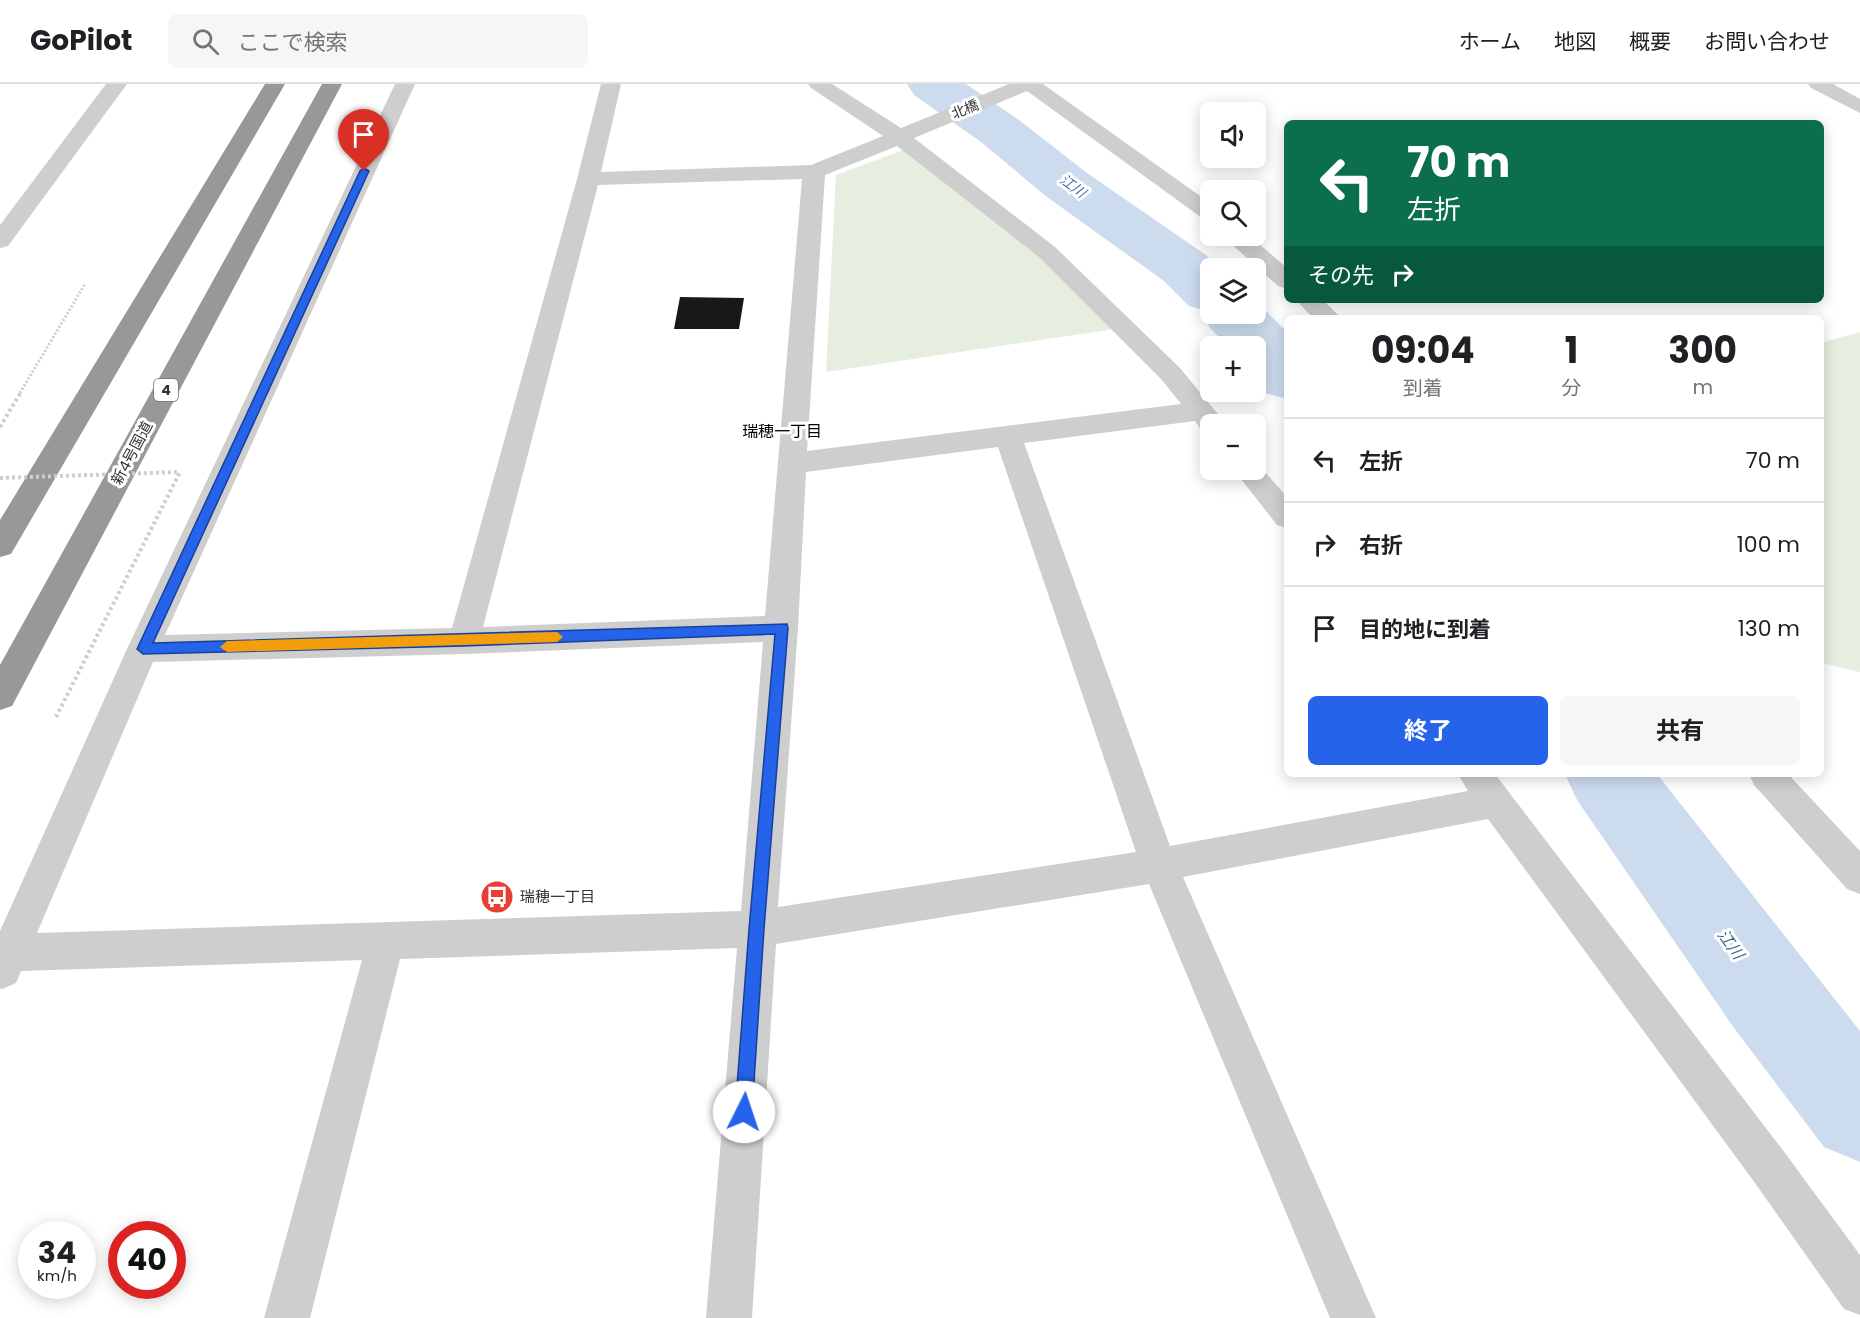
<!DOCTYPE html>
<html lang="ja">
<meta charset="utf-8">
<style>
body{margin:0;font-family:Poppins,"Noto Sans JP",sans-serif;background:#f6f6f6;color:#202124;height:100vh;display:flex;flex-direction:column;font-size:22px;white-space:nowrap}
*{box-sizing:border-box;margin:0}
p{font-size:20px;color:#757577}
.icon{flex:none;width:33px;height:33px;fill:none;stroke:currentColor;stroke-width:2;stroke-linecap:round;stroke-linejoin:round}
.map{position:relative;flex:1;overflow:hidden}
.drawer{position:absolute;left:1284px;top:231px;width:540px;height:462px;display:flex;flex-direction:column;background:#fff;border-radius:9px;box-shadow:0 3px 15px #0003}
.drawer>*{flex:none}
.hud{position:absolute;left:1284px;top:36px;width:540px;height:183px;border-radius:9px;box-shadow:0 3px 15px #0003;background:#0b6e4f;color:#fff;overflow:hidden}
.controls{position:absolute;left:1200px;top:18px;display:grid;gap:12px}
.controls a{display:grid;place-items:center;width:66px;height:66px;border-radius:9px;background:#fff;box-shadow:0 3px 15px #0003;font-size:30px}
.speed{position:absolute;left:18px;top:1137px;display:flex;gap:12px;font-size:30px;font-weight:700;text-align:center}
.speed>*{display:grid;place-content:center;width:78px;height:78px;border-radius:50%;background:#fff;box-shadow:0 3px 15px #0003;line-height:1}
.speed small{font-size:15px;font-weight:400}
.speed .limit{border:9px solid #d22;background:#fff;color:#111}
.pin{position:absolute;display:grid;place-items:center;width:51px;height:51px;color:#fff;margin:-62px -26px;border-radius:50% 50% 50% 0;rotate:-45deg;box-shadow:0 0 6px #0007}
.pin .icon{rotate:45deg}
.me{position:absolute;width:66px;margin:-33px;rotate:4deg;stroke-linejoin:round;filter:drop-shadow(0 0 4px #0008)}
.turn{display:flex;align-items:center;gap:21px;height:126px;padding:0 24px;font-size:27px}
.turn .icon{width:78px;height:78px;stroke-width:2.5}
.turn b{display:block;font-size:42px;line-height:51px}
.then{display:flex;align-items:center;height:57px;padding:0 24px;background:#0003;gap:12px;font-size:22px}
.eta{display:flex;justify-content:space-evenly;align-items:center;height:102px;text-align:center}
.eta b{font-size:36px;font-weight:700;line-height:42px}
.primary-button{display:flex;gap:12px;margin-top:auto;padding:12px 24px}
.primary-button a{flex:1;height:69px;border-radius:9px;background:#2563eb;color:#fff;font-size:24px;font-weight:700;line-height:69px;text-align:center}
.primary-button a+a{background:#f6f6f6;color:#202124}
ul{padding:0;list-style:none}
li{display:flex;align-items:center;gap:18px;height:84px;padding:0 24px;border-top:2px solid #e0e0e0}
li div{flex:1}
li b{display:block;font-size:22px}
li em{font-style:normal}
header{display:flex;align-items:center;gap:36px;box-sizing:border-box;height:84px;padding:0 30px;background:#fff;border-bottom:2px solid #e0e0e0}
header strong{font-size:28px}
nav{display:flex;gap:33px;margin-inline-start:auto;font-size:21px}
.search{width:420px;height:54px;background:#f6f6f6;display:flex;align-items:center;gap:15px;box-sizing:border-box;padding:0 21px;border-radius:9px;color:#757577;font-size:22px}
.map>svg:first-child{display:block}
</style>
<header>
<strong>GoPilot</strong>
<div class="search"><svg class="icon" aria-label="search" viewBox="0 0 24 24"><circle cx="10" cy="10" r="6"/><path d="M15 15l6 6"/></svg>ここで検索</div>
<nav><a>ホーム</a><a>地図</a><a>概要</a><a>お問い合わせ</a></nav>
</header>
<div class="map">
<svg width="1860" height="1234" viewBox="0 0 1860 1234">
<rect width="100%" height="100%" fill="#fff"/>
<!-- green -->
<path fill="#e6eee0" d="M 906,65 L 1034,166 L 1114,245 L 826,288 L 836,91 Z
M 1860,248 L 1860,588 L 1821,579 L 1821,259 Z"/>
<g fill="none" stroke-linecap="round" stroke-linejoin="round">
<!-- river -->
<path fill="#ccdcee" fill-rule="evenodd" d="M 907,0 L 966,0 L 1019,36 L 1087,89 L 1206,171 L 1221,184 L 1210,184 L 1210,230 L 1256,230 L 1256,217 L 1287,248 L 1287,315 L 1264,309 L 1256,297 L 1256,262 L 1228,262 L 1210,244 L 1201,230 L 1204,226 L 1189,222 L 1164,197 L 1047,113 L 981,58 L 914,11 Z
M 1565,690 L 1657,690 L 1860,947 L 1860,1078 L 1824,1063 L 1734,944 L 1577,716 Z"/>
</g>
<!-- building -->
<path fill="#181818" d="M 680,213 L 744,214 L 739,245 L 674,245 Z"/>
<g fill="none" stroke-linecap="round" stroke-linejoin="round">
<!-- path-far1 -->
<path stroke="#cecece" stroke-width="3" stroke-dasharray="2 2" stroke-linecap="butt" d="M 20,309 L 85,200"/>
<!-- path -->
<path stroke="#cecece" stroke-width="4" stroke-dasharray="3 3" stroke-linecap="butt" d="M 0,343 L 21,308
M 56,633 L 180,388"/>
<!-- minor -->
<path fill="#cecece" fill-rule="evenodd" d="M 106,0 L 127,0 L 8,162 L 0,164 L 0,141 Z
M 395,0 L 415,0 L 165,551 L 452,544 L 577,95 L 601,0 L 621,0 L 601,88 L 811,81 L 883,52 L 811,4 L 808,0 L 832,0 L 901,44 L 1009,0 L 1043,0 L 1210,119 L 1210,136 L 1202,134 L 1027,7 L 914,54 L 1055,163 L 1180,284 L 1226,340 L 1210,340 L 1210,349 L 1202,347 L 1195,337 L 1024,359 L 1170,762 L 1468,707 L 1458,690 L 1495,690 L 1785,1069 L 1860,1171 L 1860,1231 L 1844,1225 L 1755,1099 L 1488,735 L 1183,793 L 1376,1234 L 1330,1234 L 1149,800 L 776,860 L 752,1234 L 706,1234 L 737,864 L 400,875 L 310,1234 L 264,1234 L 362,876 L 21,887 L 16,899 L 2,905 L 0,904 L 0,847 L 127,565 ZM 897,62 L 1039,173 L 1162,296 L 1181,320 L 807,367 L 825,91 ZM 802,95 L 765,532 L 483,543 L 598,101 ZM 998,363 L 1136,768 L 778,823 L 798,544 L 806,388 ZM 763,558 L 741,827 L 37,849 L 153,578 L 464,570 Z
M 1808,0 L 1833,0 L 1860,15 L 1860,29 L 1811,4 Z
M 1225,152 L 1250,152 L 1287,184 L 1287,205 L 1278,202 L 1228,157 Z
M 1296,216 L 1323,216 L 1341,234 L 1313,234 Z
M 1256,378 L 1287,413 L 1287,444 L 1277,441 L 1234,386 L 1256,386 Z
M 1749,690 L 1788,690 L 1860,767 L 1860,810 L 1847,805 L 1754,701 Z"/>
<!-- highway -->
<path fill="#989898" fill-rule="evenodd" d="M 265,0 L 285,0 L 11,470 L 0,473 L 0,436 Z
M 322,0 L 342,0 L 12,622 L 0,626 L 0,581 Z"/>
<!-- path-bridge -->
<path stroke="#cecece" stroke-width="4" stroke-dasharray="3 3" stroke-linecap="butt" d="M 0,394 L 180,388"/>
</g>
<!-- route -->
<path fill="#2563eb" stroke="#184099" stroke-width="1.5" d="M 364,84 L 369,87 L 153,559 L 787,540 L 788,544 L 764,845 L 752,1028 L 750,1034 L 744,1037 L 738,1034 L 735,1028 L 749,845 L 775,550 L 464,562 L 143,570 L 137,565 L 360,87 Z"/>
<!-- slow -->
<path fill="#f59e0b" d="M 557,548 L 563,553 L 557,558 L 227,568 L 220,563 L 227,557 Z"/>
<!-- icons -->
<defs>
<g id="bus-disc" transform="scale(1.725)"><circle r="9.5" fill="#e83f34" stroke="#fff"/><path d="M-5-6H5V4H4V6H2V4H-2V6H-4V4H-5ZM-3.5-4V0h7V-4ZM-3.5 1.2v1.5H-2V1.2ZM2 1.2v1.5H3.5V1.2Z" fill="#fff"/></g>
</defs>
<g fill-rule="evenodd">
<use href="#bus-disc" x="497" y="813"/>
</g>
<g text-anchor="middle" stroke-width="6" stroke-linejoin="round" paint-order="stroke">
<!-- far-street labels -->
<g font-size="14" fill="#313131" stroke="#fff">
<text transform="translate(965 25) rotate(-22)" y="5">北橋</text>
</g>
<!-- far-water labels -->
<g font-size="14" font-style="italic" fill="#3d6796" stroke="#fff">
<text transform="translate(1073 102) rotate(36)" y="5">江川</text>
</g>
<!-- shield labels -->
<rect fill="#fff" stroke="#6f6f6f" stroke-width="1.5" x="154" y="295" width="24" height="22" rx="4.5"/>
<g font-size="14" font-weight="bold" fill="#313131">
<text x="166" y="311">4</text>
</g>
<!-- street labels -->
<g font-size="15" fill="#313131" stroke="#fff">
<text transform="translate(132 369) rotate(-62)" y="5">新4号国道</text>
</g>
<!-- poi labels -->
<g font-size="15" fill="#313131" stroke="#fff" text-anchor="start">
<text x="520" y="818">瑞穂一丁目</text>
</g>
<!-- neighbourhood labels -->
<g font-size="16" fill="#000" stroke="#fff">
<text x="782" y="353">瑞穂一丁目</text>
</g>
<!-- water labels -->
<g font-size="16" font-style="italic" fill="#3d6796" stroke="#fff">
<text transform="translate(1731 860) rotate(54)" y="6">江川</text>
</g>
</g>
</svg>
<div class="controls">
<a><svg class="icon" aria-label="sound" viewBox="0 0 24 24"><path d="M4 9h4l5-4v14l-5-4H4zM17 9q2 3 0 6"/></svg></a>
<a><svg class="icon" aria-label="search" viewBox="0 0 24 24"><circle cx="10" cy="10" r="6"/><path d="M15 15l6 6"/></svg></a>
<a><svg class="icon" aria-label="layers" viewBox="0 0 24 24"><path d="M12 4l9 5-9 5-9-5zM3 14l9 5 9-5"/></svg></a>
<a>+</a>
<a>−</a>
</div>
<div class="speed"><div>34<small>km/h</small></div><div class="limit">40</div></div>
<div class="pin" style="left:364px;top:87px;background:#d93025"><svg class="icon" aria-label="arrive" viewBox="0 0 24 24"><path d="M6 21V4h12l-3 4 3 4H6"/></svg></div>
<svg class="me" style="left:744px;top:1028px" viewBox="-20 -20 40 40"><circle r="19" fill="#fff"/><path d="M0-13L10 11 0 6-10 11z" fill="#2563eb"/></svg>
<div class="hud">
<div class="turn"><svg class="icon" aria-label="left" viewBox="0 0 24 24"><path d="M17 20v-9H6M10 6l-5 5 5 5"/></svg><div><b>70 m</b>左折</div></div>
<div class="then">その先<svg class="icon" aria-label="right" viewBox="0 0 24 24"><path d="M7 20v-9h11M14 6l5 5-5 5"/></svg></div>
</div>
<section class="drawer">
<div class="eta">
<div><b>09:04</b><p>到着</p></div>
<div><b>1</b><p>分</p></div>
<div><b>300</b><p>m</p></div>
</div>
<ul>
<li><svg class="icon" aria-label="left" viewBox="0 0 24 24"><path d="M17 20v-9H6M10 6l-5 5 5 5"/></svg><div><b>左折</b></div><em>70 m</em></li>
<li><svg class="icon" aria-label="right" viewBox="0 0 24 24"><path d="M7 20v-9h11M14 6l5 5-5 5"/></svg><div><b>右折</b></div><em>100 m</em></li>
<li><svg class="icon" aria-label="arrive" viewBox="0 0 24 24"><path d="M6 21V4h12l-3 4 3 4H6"/></svg><div><b>目的地に到着</b></div><em>130 m</em></li>
</ul>
<div class="primary-button"><a>終了</a><a>共有</a></div>
</section>
</div>
